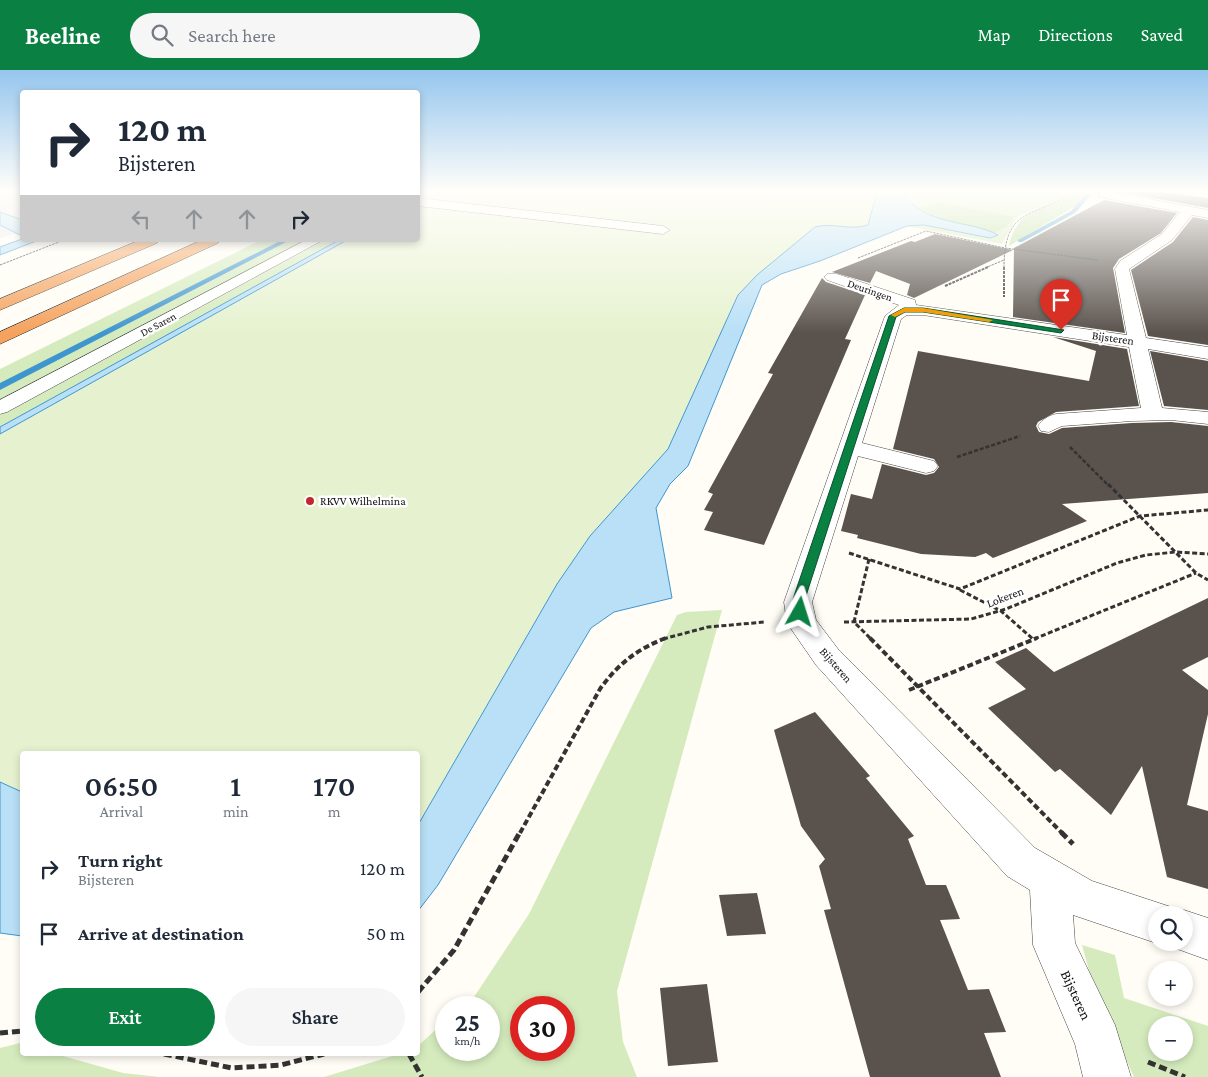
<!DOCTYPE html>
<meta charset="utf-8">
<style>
body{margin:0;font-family:"Crimson Pro",serif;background:#f6f6f7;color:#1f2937;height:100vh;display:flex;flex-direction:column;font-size:19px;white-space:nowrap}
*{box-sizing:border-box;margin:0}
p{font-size:16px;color:#747a83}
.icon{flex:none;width:28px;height:28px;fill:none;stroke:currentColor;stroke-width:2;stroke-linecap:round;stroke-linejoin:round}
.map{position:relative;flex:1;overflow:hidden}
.details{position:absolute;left:20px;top:681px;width:400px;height:305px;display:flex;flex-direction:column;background:#fff;border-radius:5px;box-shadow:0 2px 8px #0003}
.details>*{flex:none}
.guide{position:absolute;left:20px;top:20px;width:400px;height:152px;border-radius:5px;box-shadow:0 2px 8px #0003;background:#fff;color:#1f2937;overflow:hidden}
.buttons{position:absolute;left:1148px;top:836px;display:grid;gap:10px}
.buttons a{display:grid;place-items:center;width:45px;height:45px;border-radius:50%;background:#fff;box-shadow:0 2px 8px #0003;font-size:25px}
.speed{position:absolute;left:435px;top:926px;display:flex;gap:10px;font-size:25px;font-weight:700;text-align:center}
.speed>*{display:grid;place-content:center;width:65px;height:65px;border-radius:50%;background:#fff;box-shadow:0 2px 8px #0003;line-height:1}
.speed small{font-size:12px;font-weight:400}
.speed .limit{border:8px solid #d22;background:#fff;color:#111}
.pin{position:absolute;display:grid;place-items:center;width:42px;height:42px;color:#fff;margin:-51px -21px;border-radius:50% 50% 50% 0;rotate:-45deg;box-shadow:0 0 5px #0007}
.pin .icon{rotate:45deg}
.me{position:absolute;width:55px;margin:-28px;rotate:6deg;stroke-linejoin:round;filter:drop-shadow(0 0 4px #0008)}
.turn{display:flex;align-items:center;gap:18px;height:105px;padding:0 15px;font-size:22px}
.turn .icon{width:65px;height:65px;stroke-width:2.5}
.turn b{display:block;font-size:35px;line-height:42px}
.lanes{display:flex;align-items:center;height:48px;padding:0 15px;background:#0003;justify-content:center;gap:25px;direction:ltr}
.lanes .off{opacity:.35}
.eta{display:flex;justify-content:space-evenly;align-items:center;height:85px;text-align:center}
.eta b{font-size:30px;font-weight:600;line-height:35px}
.cta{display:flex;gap:10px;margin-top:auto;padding:10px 15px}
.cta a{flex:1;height:58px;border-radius:30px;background:#0b8043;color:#fff;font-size:20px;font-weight:600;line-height:58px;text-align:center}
.cta a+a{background:#f6f6f7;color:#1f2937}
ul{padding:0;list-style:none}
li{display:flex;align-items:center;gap:15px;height:65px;padding:0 15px}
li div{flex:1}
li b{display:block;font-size:19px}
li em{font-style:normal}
header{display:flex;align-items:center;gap:30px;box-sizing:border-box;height:70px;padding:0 25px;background:#0b8043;color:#fff}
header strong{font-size:24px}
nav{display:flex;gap:28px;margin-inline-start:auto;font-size:18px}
.search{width:350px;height:45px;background:#f6f6f7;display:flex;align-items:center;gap:12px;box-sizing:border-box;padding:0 18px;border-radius:28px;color:#747a83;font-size:19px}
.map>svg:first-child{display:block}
</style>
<header>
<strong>Beeline</strong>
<div class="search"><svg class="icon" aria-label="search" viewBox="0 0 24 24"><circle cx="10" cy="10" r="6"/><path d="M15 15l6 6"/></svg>Search here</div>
<nav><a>Map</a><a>Directions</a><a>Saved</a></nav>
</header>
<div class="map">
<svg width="1208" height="1007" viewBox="0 0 1208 1007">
<rect width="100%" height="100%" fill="#fffdf5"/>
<!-- industrial -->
<path fill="#eee6ef" d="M 0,122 L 22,122 L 22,162 L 0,168 Z"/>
<!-- green -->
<path fill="#d5ebbd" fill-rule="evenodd" d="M 903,122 L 1071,122 L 1063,128 L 1017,147 L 1002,174 L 907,156 L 924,155 L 990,168 L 998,165 L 995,163 L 1006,157 L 939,132 L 919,138 Z
M 261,170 L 308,170 L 0,331 L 0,299 Z
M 325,170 L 339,170 L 0,357 L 0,345 Z
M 722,540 L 617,921 L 623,972 L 637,1007 L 324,1007 L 399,984 L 418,984 L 418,976 L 446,950 L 446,980 L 489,980 L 489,938 L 462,937 L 472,930 L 529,844 L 677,545 L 686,542 ZM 521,938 L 564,938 L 564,980 L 521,980 Z
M 1082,875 L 1115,885 L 1124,928 L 1208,956 L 1208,1007 L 1134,1007 L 1094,919 ZM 1156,955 L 1184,955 L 1184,982 L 1156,982 Z
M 20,973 L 22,974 L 22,984 L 56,984 L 123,1003 L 160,1007 L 0,1007 L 0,978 Z"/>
<!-- forest -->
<path fill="#b9dc9c" d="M 1076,122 L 1085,122 L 1083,129 L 1074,137 L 1009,176 C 1017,136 1047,142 1076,122 Z
M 939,132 L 1014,147 L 1006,157 L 995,163 L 937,148 L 919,138 Z"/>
<!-- pitch -->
<path fill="#e6f2cf" d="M 428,122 L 877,122 L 868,155 L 853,158 L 821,156 L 775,189 L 738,225 L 668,379 L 590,466 L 557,514 L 418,755 L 418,684 L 22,684 L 22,722 L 0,712 L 0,364 L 347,170 L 418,170 L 418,128 Z"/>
<!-- water -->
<path fill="#b9e0f7" stroke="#3f96cf" d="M 877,122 L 903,122 C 924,157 969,149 998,165 L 990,168 L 924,155 L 907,156 L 820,191 L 781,204 L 762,215 L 688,396 L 670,414 L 656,438 L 672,528 L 614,542 L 591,558 L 438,815 L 418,841 L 418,755 L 557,514 L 590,466 L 668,379 L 738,225 L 757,205 L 815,157 C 832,152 850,161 868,155 Z
M 0,142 L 22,150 L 22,166 L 0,155 Z
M 22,169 L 39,170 L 0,185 L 0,177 Z
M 339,170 L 347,170 L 0,364 L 0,357 Z
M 0,712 L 22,722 L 22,866 L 0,863 Z"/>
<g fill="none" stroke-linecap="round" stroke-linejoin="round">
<!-- stream -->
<path fill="#3f96cf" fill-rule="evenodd" d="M 1086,124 L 1091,125 L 1075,143 L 1022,172 L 1018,172 L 1018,170 L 1071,141 Z
M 282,170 L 290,170 L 0,320 L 0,313 Z"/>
</g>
<!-- building -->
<path fill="#5a524d" d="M 1120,122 L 1163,122 L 1208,128 L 1208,138 Z
M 1104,130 L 1177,143 L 1161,163 L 1119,189 L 1113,198 L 1125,263 L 1013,247 L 1014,178 Z
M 1193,147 L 1208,150 L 1208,275 L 1148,266 L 1131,200 L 1173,172 Z
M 935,164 L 1013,180 L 914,228 L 907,225 L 910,214 L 876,201 L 870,213 L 832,202 L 911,171 L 915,172 Z
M 822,208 L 826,212 L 865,225 L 845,269 L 851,270 L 764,475 L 704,460 L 713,442 L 704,440 L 713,424 L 708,422 L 773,304 L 768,303 Z
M 1053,267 L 1127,279 L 1139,336 L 1056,342 L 1038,352 L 1036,356 L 1039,362 L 1049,364 L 1062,358 L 1132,353 L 1171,352 L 1208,356 L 1208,423 L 1062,434 L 1087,451 L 993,488 L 986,483 L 975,487 L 921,484 L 857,468 L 858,465 L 841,461 L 851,424 L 872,429 L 882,394 L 926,405 L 934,403 L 939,397 L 934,389 L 893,379 L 918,281 L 1089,311 L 1096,281 Z
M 1150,281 L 1208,291 L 1208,340 L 1164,336 Z
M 1208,528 L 1208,587 L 1182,600 L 1208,620 L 1208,644 L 1187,735 L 1208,741 L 1208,819 L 1167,807 L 1142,696 L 1111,745 L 1060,699 L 1055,702 L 988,638 L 1026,619 L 995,592 L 1026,578 L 1054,602 Z
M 815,642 L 870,706 L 866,708 L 914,766 L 908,769 L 926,815 L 946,815 L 960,849 L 940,850 L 968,920 L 989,919 L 1006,962 L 984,963 L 1001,1007 L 870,1007 L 824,840 L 831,839 L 819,796 L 825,789 L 801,756 L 774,660 Z
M 757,823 L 766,864 L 727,866 L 719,825 Z
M 707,914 L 718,992 L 668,996 L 660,918 Z"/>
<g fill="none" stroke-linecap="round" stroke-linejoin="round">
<!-- minor casing -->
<g stroke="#444" stroke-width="1">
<path id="minor" d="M 1099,122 L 1111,122 L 1208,140 L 1208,148 L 1192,145 L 1172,170 L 1129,199 L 1146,268 L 1208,277 L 1208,289 L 1148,279 L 1162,338 L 1208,342 L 1208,354 L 1171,350 L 1132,351 L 1062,356 L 1049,362 L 1041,361 L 1038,356 C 1043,349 1048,346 1056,344 L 1141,338 L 1129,277 L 923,245 L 907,245 L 901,249 L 862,373 L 934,391 L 938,396 L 934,401 L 926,403 L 858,386 L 812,532 L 816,550 L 838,579 L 1035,778 L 1092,811 L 1171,837 L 1174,844 L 1184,840 L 1208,848 L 1208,890 L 1169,876 L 1168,872 L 1184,872 L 1184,845 L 1156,845 L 1156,873 L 1073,845 L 1075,873 L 1115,955 L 1131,1007 L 1083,1007 L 1075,974 L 1033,875 L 1030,820 L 1007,806 L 816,595 L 787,553 L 784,532 L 885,246 L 899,235 L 827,210 L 824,207 L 827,204 L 837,204 L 915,230 L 916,235 L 1127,265 L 1115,199 L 1120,191 L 1162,164 L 1180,142 L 1099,127 Z
M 418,128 L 663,156 L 670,160 L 663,164 L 418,136 Z
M 306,170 L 323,170 L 7,342 L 0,344 L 0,330 Z"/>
</g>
<!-- highway casing -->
<g stroke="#222" stroke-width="1">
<path id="highway" d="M 140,170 L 159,170 L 157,173 L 0,240 L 0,229 Z
M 202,170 L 220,170 L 218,173 L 0,274 L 0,262 Z"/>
</g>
<!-- path-far5 -->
<path stroke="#333" stroke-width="1" stroke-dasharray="2.5 1" stroke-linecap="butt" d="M 858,188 L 926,161 L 1005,178 L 1097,190
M 0,195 L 64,170
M 985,198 L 1004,190
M 1004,198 C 1004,136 1033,149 1073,122"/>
<!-- path-far4 -->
<path stroke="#333" stroke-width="2" stroke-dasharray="3 1" stroke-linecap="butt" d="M 1004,197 L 1004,227
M 945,216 L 988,197"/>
<!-- path-far3 -->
<path stroke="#333" stroke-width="2.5" stroke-dasharray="4 2" stroke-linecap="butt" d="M 1070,377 L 1109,416
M 957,387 L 1020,366"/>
<!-- path-far2 -->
<path stroke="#333" stroke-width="3" stroke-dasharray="5 2.5" stroke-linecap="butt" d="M 1108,414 L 1196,503 L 1208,510
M 849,483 L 960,519 L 1140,446 L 1208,440
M 869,489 L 854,552 L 871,569
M 960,520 L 1001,541 L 1033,569
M 844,552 L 971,549 L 1006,539 L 1117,493 L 1146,485 L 1176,482 L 1208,484
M 663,569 L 708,557 L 765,552
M 1034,569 L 1196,503"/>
<!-- path-far1 -->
<path stroke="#333" stroke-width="4" stroke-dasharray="6 3" stroke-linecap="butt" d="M 870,568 L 1062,763
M 909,620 L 1037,568
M 520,763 L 600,619 C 618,594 637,579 666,568"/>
<!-- path -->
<path stroke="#333" stroke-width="5" stroke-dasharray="8 4" stroke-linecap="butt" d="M 1061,762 L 1073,774
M 418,922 L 454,880 L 520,762
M 0,963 L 22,961
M 164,984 L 232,998 L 281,995 L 324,984
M 409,984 L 422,1007
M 1148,992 L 1185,1007"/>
<!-- minor -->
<use href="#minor" fill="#fff" fill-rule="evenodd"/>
<!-- highway -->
<use href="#highway" fill="#f5a25d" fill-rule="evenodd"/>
</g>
<!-- sky -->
<linearGradient id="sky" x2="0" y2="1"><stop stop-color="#95c6ee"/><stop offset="0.46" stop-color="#fffefa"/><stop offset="1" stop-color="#fffefa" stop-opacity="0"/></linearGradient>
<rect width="1208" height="263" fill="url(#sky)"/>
<!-- route -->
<path fill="#0b8043" stroke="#07532c" d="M 923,238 L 1064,260 L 1061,263 L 923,242 L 905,242 L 896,247 L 804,532 L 806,542 L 800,546 L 796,545 L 792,532 L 889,246 L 904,238 Z"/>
<!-- slow -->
<path fill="#f59e0b" d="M 904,238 L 923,238 L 993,250 L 989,252 L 923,242 L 905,242 L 895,247 L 891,245 Z"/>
<!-- markers -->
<circle fill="#c4262e" stroke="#fff" stroke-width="2" cx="310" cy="431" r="5"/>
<g text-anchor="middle" stroke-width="5" stroke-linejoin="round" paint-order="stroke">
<!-- far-street labels -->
<g font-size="11" fill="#111" stroke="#fff">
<text transform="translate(870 220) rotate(19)" y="4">Deuringen</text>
<text transform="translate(158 254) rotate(-28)" y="4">De Saren</text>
</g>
<!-- street labels -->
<g font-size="12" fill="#111" stroke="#fff">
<text transform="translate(1113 268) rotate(8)" y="4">Bijsteren</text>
<text transform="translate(1005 527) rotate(-21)" y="4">Lokeren</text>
<text transform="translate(836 595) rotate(49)" y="4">Bijsteren</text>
</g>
<!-- poi labels -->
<g font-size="12" fill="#111" stroke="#fff" text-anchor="start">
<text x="320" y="435">RKVV Wilhelmina</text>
</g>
<!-- near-street labels -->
<g font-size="15" fill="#111" stroke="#fff">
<text transform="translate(1076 925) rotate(65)" y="5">Bijsteren</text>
</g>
</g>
</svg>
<div class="buttons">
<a><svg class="icon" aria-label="search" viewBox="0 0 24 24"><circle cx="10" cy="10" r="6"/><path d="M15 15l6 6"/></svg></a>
<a>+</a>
<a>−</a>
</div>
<div class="speed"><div>25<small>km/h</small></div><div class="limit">30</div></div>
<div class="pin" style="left:1061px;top:260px;background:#d93025"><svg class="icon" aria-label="arrive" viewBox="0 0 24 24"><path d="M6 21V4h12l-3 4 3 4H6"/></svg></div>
<svg class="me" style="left:800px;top:542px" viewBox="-20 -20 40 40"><path d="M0-17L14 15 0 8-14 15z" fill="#0b8043" stroke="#fff" stroke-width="4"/></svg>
<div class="guide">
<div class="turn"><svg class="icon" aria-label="right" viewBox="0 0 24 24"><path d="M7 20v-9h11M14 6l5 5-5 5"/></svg><div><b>120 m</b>Bijsteren</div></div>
<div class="lanes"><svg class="icon off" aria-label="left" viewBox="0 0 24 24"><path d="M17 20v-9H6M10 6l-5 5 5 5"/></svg><svg class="icon off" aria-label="ahead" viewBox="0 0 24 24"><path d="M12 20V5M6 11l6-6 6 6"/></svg><svg class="icon off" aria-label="ahead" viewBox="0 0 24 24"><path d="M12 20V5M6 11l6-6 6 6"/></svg><svg class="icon" aria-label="right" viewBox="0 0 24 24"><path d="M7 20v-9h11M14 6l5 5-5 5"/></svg></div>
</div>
<section class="details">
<div class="eta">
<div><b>06:50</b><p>Arrival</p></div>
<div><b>1</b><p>min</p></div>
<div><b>170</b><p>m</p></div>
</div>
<ul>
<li><svg class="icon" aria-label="right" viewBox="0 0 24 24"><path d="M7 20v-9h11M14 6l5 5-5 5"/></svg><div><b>Turn right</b><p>Bijsteren</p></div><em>120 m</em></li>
<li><svg class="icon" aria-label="arrive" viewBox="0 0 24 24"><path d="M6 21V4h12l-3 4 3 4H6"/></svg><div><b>Arrive at destination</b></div><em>50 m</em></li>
</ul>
<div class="cta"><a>Exit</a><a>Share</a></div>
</section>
</div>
